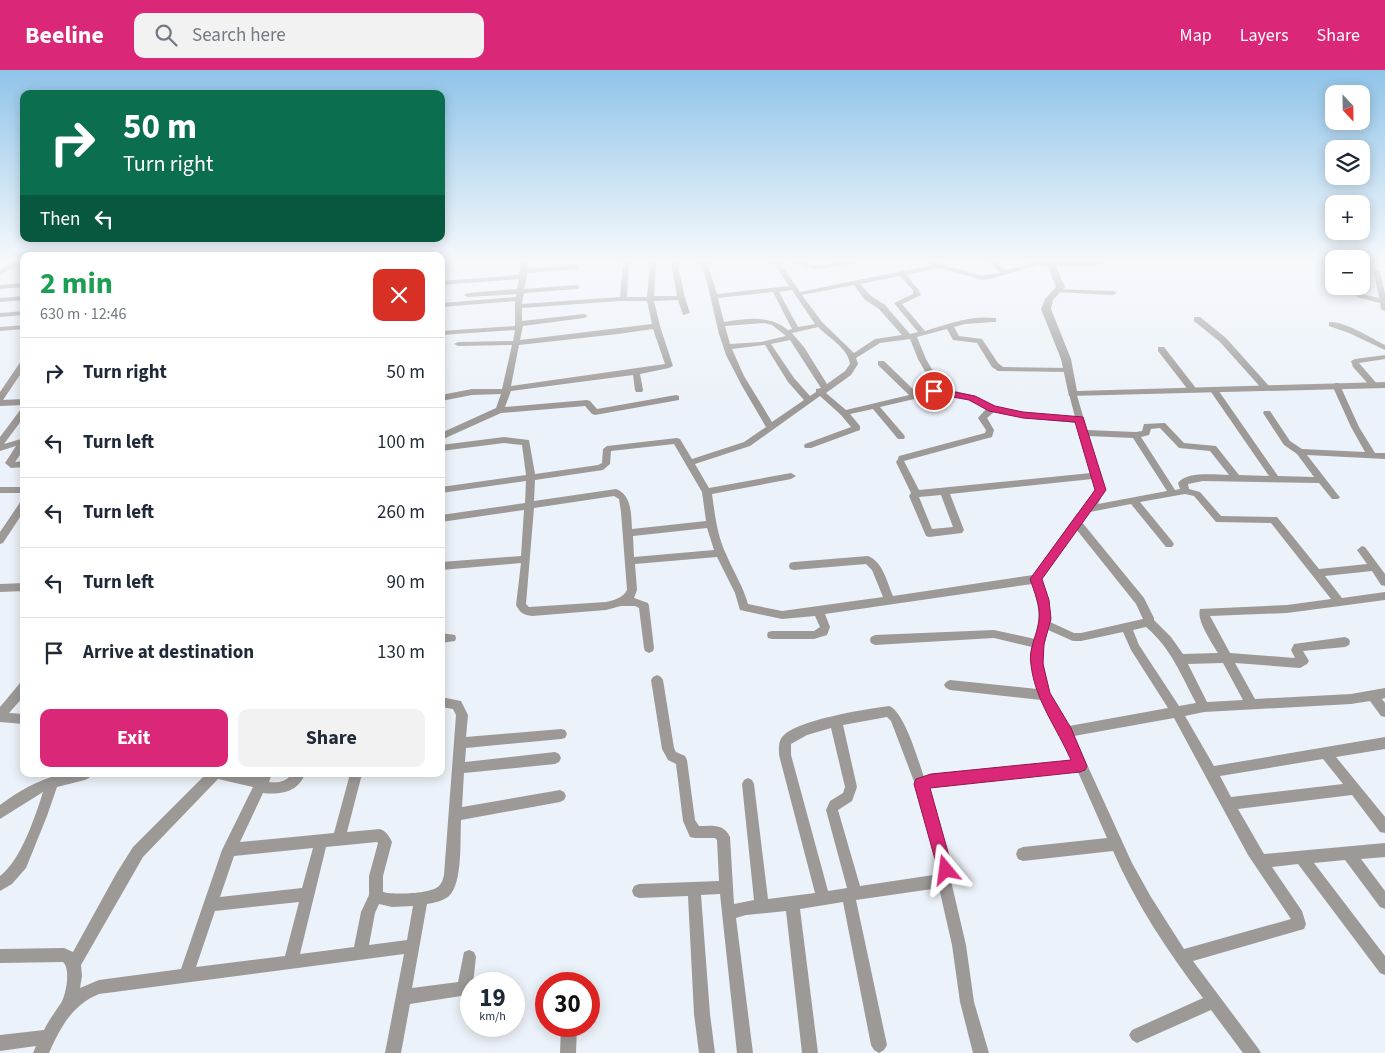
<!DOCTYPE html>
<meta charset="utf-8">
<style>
body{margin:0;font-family:"Source Sans 3",sans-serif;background:#f2f2f3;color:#1f2937;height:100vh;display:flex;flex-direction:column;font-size:19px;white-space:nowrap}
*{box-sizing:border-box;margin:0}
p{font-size:16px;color:#747a83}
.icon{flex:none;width:28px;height:28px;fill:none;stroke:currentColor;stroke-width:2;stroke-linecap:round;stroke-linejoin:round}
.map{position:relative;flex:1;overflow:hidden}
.panel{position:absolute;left:20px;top:182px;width:425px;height:525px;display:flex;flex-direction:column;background:#fff;border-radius:10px;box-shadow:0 2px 12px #0003}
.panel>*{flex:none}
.top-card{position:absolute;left:20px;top:20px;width:425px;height:152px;border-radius:10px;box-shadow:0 2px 12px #0003;background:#0b6e4f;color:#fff;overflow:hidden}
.needle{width:32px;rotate:158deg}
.fabs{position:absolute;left:1325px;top:15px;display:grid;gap:10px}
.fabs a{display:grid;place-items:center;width:45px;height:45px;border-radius:10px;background:#fff;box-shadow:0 2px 12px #0003;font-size:25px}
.speed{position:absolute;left:460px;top:902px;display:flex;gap:10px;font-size:25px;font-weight:700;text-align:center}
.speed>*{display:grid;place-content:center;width:65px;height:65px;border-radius:50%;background:#fff;box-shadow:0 2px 12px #0003;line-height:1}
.speed small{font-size:12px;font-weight:400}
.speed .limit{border:8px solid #d22;background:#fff;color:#111}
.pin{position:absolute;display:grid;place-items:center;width:42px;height:42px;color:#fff;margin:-21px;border:2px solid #fff;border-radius:50%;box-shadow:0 1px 5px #0007}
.me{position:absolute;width:55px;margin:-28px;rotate:344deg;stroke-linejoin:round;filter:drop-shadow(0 0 4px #0008)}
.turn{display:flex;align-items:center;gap:18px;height:105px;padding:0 20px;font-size:22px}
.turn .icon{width:65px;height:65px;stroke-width:2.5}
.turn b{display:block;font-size:35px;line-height:42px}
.then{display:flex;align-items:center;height:48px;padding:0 20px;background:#0003;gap:10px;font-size:19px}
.round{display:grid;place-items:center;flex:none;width:52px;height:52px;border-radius:10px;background:#f2f2f3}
.headline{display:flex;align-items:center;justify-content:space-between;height:85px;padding:0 20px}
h1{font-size:30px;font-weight:700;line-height:38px;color:#1e9e55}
.action{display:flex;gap:10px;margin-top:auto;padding:10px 20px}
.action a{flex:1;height:58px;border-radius:10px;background:#db2777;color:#fff;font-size:20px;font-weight:700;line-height:58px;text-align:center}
.action a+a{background:#f2f2f3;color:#1f2937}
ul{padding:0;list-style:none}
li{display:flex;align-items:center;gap:15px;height:70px;padding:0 20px;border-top:1px solid #e0e1e3}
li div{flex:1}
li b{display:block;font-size:19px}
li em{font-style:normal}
header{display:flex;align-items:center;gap:30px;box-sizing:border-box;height:70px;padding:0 25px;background:#db2777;color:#fff}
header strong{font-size:24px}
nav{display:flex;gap:28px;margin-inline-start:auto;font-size:18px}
.search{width:350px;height:45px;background:#f2f2f3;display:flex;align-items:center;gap:12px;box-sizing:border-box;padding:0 18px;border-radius:10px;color:#747a83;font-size:19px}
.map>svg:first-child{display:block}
</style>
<header>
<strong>Beeline</strong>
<div class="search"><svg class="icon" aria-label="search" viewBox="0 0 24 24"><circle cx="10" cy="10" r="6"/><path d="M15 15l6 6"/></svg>Search here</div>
<nav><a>Map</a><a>Layers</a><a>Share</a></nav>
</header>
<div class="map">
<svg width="1385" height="983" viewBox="0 0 1385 983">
<rect width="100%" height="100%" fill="#ecf2f9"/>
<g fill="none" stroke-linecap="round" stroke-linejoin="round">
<!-- minor -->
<path fill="#9d9997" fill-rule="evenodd" d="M 15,192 L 22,192 L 0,205 L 0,200 Z
M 522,192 L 528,192 L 527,199 L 576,195 L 579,197 L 576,199 L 527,203 L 527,207 L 524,219 L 577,215 L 580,217 L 577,219 L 524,223 L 522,234 L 620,227 L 623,192 L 629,192 L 627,227 L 647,227 L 650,192 L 656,192 L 654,226 L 677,226 L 671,192 L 677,192 L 685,228 L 690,243 L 683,245 L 678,230 L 654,231 L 660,256 L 673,296 L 669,298 L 640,304 L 643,320 L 642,322 L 636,322 L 635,320 L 633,305 L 511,321 L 505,337 L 587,330 L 590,331 L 597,339 L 676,325 L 679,326 L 679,330 L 595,345 L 592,344 L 585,336 L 501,343 L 441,370 L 441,363 L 496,338 L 501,324 L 472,325 L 441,331 L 441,325 L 472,319 L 502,319 L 512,275 L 458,276 L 454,274 L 458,272 L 513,271 L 515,260 L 441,265 L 441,261 L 515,256 L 515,231 L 441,237 L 441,233 L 516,227 L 516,224 L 468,227 L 464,225 L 468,223 L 517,219 L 519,209 L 441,215 L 441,211 L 519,205 ZM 620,231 L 647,231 L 652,254 L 520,270 L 523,256 L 584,248 L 588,246 L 584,244 L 522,251 L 522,238 ZM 653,259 L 665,294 L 511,316 L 519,275 L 618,264 Z
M 701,192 L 707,192 L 717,224 L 789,216 L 773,192 L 779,192 L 800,222 L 932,195 L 931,194 L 934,192 L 983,206 L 1000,202 L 990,192 L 997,192 L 1006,200 L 1034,192 L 1104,192 L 1103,193 L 1093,196 L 1037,195 L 994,208 L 983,210 L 940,198 L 906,205 L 918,219 L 921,225 L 902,234 L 925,261 C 947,254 971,245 996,248 L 996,252 L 993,252 L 965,254 L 954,257 L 959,266 L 982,269 L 998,293 L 1003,297 L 1069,298 L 1073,300 L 1069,302 L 998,301 L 992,297 L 977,273 L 953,270 L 947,259 L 917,267 L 926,289 L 943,318 L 975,326 L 994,337 L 1023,342 L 1075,347 L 1069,324 L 1073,321 L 1076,322 L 1087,360 L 1136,362 L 1142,361 L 1144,354 L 1165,353 L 1184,373 L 1216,376 L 1239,405 L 1269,406 L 1209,319 L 1210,317 L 1216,317 L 1278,406 L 1314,407 L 1297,384 L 1284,375 L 1263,343 L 1264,341 L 1270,341 L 1290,371 L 1302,379 L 1365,382 L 1351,357 L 1332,315 L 1336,313 L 1339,313 L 1359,357 L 1375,383 L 1385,383 L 1385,389 L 1307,385 L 1338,425 L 1340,427 L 1338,429 L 1332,429 L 1319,413 L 1203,411 L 1188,414 L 1189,419 L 1200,422 L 1221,446 L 1277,447 L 1319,499 L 1367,494 L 1357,480 L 1362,476 L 1365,477 L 1385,504 L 1385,516 L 1381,515 L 1372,501 L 1325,506 L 1342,528 L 1385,522 L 1385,530 L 1287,543 L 1210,546 L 1230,583 L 1295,588 L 1291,580 L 1294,574 L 1345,567 L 1349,569 L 1350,572 L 1349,575 L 1345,577 L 1303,581 L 1309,591 L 1307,594 L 1300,598 L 1235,593 L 1255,629 L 1351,624 L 1385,618 L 1385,628 L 1382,629 L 1385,633 L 1385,647 L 1381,646 L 1370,631 L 1351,634 L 1204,642 L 1185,646 L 1214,696 L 1385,667 L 1385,679 L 1336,687 L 1385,747 L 1385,763 L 1380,762 L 1352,725 L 1238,739 L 1264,784 L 1385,773 L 1385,787 L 1361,789 L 1385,821 L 1385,839 L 1380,837 L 1345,790 L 1314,793 L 1385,886 L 1385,905 L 1380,903 L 1298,794 L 1272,797 L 1302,841 L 1306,854 L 1304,859 L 1193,891 L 1258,978 L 1261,983 L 1243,983 L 1211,940 L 1137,973 L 1132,970 L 1129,965 L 1132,960 L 1203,928 C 1168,882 1136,834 1113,781 L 1023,791 L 1018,789 L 1016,784 L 1018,779 L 1023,777 L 1107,768 L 1078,702 L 931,716 L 928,717 L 953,799 L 954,805 L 951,811 L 966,875 L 974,932 L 989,983 L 973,983 L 960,932 L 952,875 L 939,818 L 856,830 L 887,975 L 884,980 L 879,983 L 874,980 L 871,975 L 843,832 L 800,839 L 818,983 L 802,983 L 786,841 L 746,845 L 736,848 L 753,983 L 737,983 L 720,824 L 701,825 L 710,944 L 715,983 L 699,983 L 694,944 L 688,826 L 639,828 L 634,826 L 632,821 L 634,816 L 639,814 L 719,811 L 717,770 L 715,768 L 695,768 L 690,767 L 683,751 L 676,694 L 668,690 L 662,679 L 651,610 L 653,607 L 657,605 L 661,607 L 663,610 L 674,678 L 676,682 L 685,686 L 687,690 L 695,750 L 699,756 C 711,756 724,753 730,767 L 734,834 L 754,830 L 742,714 L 744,710 L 748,708 L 752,710 L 754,714 L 768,829 L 815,823 L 779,685 C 779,678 778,671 783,666 C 797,650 866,639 889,636 C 904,641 918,690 924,707 L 931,704 L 1073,691 L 1062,665 L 1041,630 L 950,620 L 946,618 L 944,615 L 946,612 L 950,610 L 1037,619 L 1030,585 L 1032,577 L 994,568 L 875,575 L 871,573 L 870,570 L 871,567 L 875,565 L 994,560 L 1035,569 C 1041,542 1039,539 1032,514 L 825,544 L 830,557 L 827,565 L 814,569 L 772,569 L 768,568 L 767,565 L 768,562 L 772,561 L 814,561 L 820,557 L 815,546 L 782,549 L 740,540 L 735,523 L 717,487 L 635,494 L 637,520 L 634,528 L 648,533 L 649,536 L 654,578 L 653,581 L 649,583 L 645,581 L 644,578 L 639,538 L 635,536 L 621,536 L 606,540 L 532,546 C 524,545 520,543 516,535 L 521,493 L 441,500 L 441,492 L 521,486 L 524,440 L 441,452 L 441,445 L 525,433 L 526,411 L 441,423 L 441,417 L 526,405 L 522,375 L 504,373 L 441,381 L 441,375 L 504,367 L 529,370 L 535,404 L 598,395 L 602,393 L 603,379 L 607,376 L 677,368 L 680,369 L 692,389 L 744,372 L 766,357 L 742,316 L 726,285 L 719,264 L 707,212 ZM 900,206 L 913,220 L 913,224 L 894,233 L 918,262 L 910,264 L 885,235 L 870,225 L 860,214 ZM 854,215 L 864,229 L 879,239 L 902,265 L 875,269 L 854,283 L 822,252 L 802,225 ZM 792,220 L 815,254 L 798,257 L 779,222 ZM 773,222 L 792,259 L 788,260 C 769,244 746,249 724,252 L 718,228 ZM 764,253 L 772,255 L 786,266 L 761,272 L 730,274 L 725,256 ZM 818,257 C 829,268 848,278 850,294 L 845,301 L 827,314 L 804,277 L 792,263 ZM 910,269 L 918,289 L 935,319 L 917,323 L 884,291 L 878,291 L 878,295 L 909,325 L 846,340 L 826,323 L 851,305 L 858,294 L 856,288 L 880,273 ZM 790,270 L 821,318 L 816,319 L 816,322 L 810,326 L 794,308 L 771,274 ZM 765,275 L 788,312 L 804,330 L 772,352 L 744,306 L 732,279 ZM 940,323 L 969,330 L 986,339 L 978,348 L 986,360 L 985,363 L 899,386 L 898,388 L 898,389 L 896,392 L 911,423 L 909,426 L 926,466 L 929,467 L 962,463 L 964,460 L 950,424 L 1092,409 L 1095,420 L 1092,428 L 1076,445 L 1033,505 L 893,526 C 887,512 883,492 868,486 L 794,492 L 790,493 L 789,496 L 790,499 L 794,500 L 866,494 L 872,500 L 883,527 L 782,541 L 748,534 C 743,516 733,501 726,484 C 717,465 715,445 712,424 L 791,409 L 796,406 L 791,403 L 709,418 L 695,394 L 750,376 L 820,326 L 841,345 L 851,357 L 805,374 L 804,376 L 805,378 L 811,378 L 860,360 L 860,356 L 850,344 L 873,339 L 898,369 L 904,369 L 905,367 L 904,365 L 880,337 ZM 994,342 L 1023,348 L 1077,353 L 1091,403 L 919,420 L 904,391 L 992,367 L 994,360 L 987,348 ZM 1160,358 L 1179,378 L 1210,381 L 1229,405 C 1215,405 1187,401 1178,413 L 1180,419 L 1175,420 L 1141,367 L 1149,365 L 1151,359 ZM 1089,366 L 1133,368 L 1167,421 L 1098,434 L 1105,420 ZM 674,374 L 702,422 L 706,451 L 632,459 C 631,444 632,425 616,419 L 534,431 L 535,410 L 603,400 L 610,394 L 611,381 ZM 1185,424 L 1194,426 L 1216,452 L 1271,453 L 1331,529 L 1287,535 L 1200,539 C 1196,550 1212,573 1218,583 L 1183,584 L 1171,567 L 1154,550 L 1154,548 L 1144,528 L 1081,451 L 1090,442 L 1131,434 L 1166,477 L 1172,477 L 1174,474 L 1172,471 L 1140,432 ZM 941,425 L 953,457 L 932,459 L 919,427 ZM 614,426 L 619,429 L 621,442 L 627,520 C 623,528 614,530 606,532 L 529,537 L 526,534 L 534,438 ZM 707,458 L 714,480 L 634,487 L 633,466 ZM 1076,459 L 1136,534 L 1143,549 L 1081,563 L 1074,563 L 1050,552 L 1050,540 L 1041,509 ZM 1146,557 C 1171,578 1181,605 1196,633 L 1179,636 L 1139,575 L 1133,560 ZM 1048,560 L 1073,571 L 1081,571 L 1123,562 L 1131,580 L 1168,638 L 1069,656 L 1049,624 L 1042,585 ZM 1223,593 L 1243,630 L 1207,632 L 1188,594 ZM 887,647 L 891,651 L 915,714 L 940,804 L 860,816 L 838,740 L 852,731 L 857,717 L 843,655 ZM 1174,648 L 1248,785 L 1291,849 L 1184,879 L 1151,827 L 1132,793 L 1074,666 ZM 831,658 L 845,717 L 843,723 L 830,731 L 826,740 L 847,818 L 828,821 L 791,685 L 791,674 L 807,665 ZM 1323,689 L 1343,714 L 1231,727 L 1220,706 Z
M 795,192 C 802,192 808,194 815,195 C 828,196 843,191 856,192 L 853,194 L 816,199 L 796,193 Z
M 1377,200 L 1380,202 L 1385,223 L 1385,241 L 1381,239 L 1380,233 L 1357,227 L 1350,216 L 1357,216 L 1362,224 L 1379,228 L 1374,202 Z
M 24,213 L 24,217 L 0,219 L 0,215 Z
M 1058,219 L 1113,221 L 1117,223 L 1113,225 L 1056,222 L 1054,221 Z
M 24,226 L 24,230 L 0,232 L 0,228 Z
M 24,241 L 24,245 L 0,247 L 0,243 Z
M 1194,247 L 1200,247 L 1226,268 L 1269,316 L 1269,320 L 1263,320 L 1220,272 L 1194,251 Z
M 1329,252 C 1345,251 1371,268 1385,275 L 1385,280 L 1349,263 L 1329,256 Z
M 24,255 L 24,259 L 0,261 L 0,257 Z
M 1158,277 L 1164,277 L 1195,317 L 1195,321 L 1189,321 L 1158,281 Z
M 1385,285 L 1385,289 L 1359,293 L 1378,315 L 1374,317 L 1371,317 L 1353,297 L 1351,291 L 1355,289 Z
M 21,291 L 24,291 L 24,299 L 3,330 L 1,330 L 24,329 L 24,335 L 0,336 L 0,322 Z
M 24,338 L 24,347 L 4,374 L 24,368 L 24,379 L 15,392 L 24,391 L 24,397 L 11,398 L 5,393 L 16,376 L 0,381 L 0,367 L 21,339 Z
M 0,417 L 24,417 L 24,423 L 0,423 Z
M 24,430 L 24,441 L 3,473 L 0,474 L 0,462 L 21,431 Z
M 24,513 L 24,521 L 0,522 L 0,514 Z
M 441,563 L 455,565 L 456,568 L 455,571 L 441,573 Z
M 24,612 L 24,626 L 9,643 L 24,644 L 24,654 L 0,652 L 0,637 L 20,613 Z
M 441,627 L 461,631 L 468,645 L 466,667 L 561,659 L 565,660 L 567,664 L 565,668 L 561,669 L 466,678 L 465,692 L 555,682 L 559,684 L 561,688 L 559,692 L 555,694 L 464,703 L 462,737 L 560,720 L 564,722 L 566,726 L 564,730 L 560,732 L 461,750 C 460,768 463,813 449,826 C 443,831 434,833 427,834 L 412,918 L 458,912 L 464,882 L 469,880 L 474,882 L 476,887 L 473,914 L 471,914 L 471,920 L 461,926 L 410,934 L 401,983 L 385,983 L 404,884 L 99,924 C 72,935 60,958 49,983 L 33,983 L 36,976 L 0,981 L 0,965 L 44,960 C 49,950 55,942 61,933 C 66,925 71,899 63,892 L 0,893 L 0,879 L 64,878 L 73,882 L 116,804 L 133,777 L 206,704 L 249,704 L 259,706 L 260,704 L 272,704 L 269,712 C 279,713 285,712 292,704 L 305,704 C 298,722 281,725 263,723 L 240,772 L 334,763 L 350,704 L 362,704 L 347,762 L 380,759 C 386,761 389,766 392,772 L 383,806 L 383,822 C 394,825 431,824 439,816 C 442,813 443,809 444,805 L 456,645 L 453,639 L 441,637 ZM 218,709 L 253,717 L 222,780 L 181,899 L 99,910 L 80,918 L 82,906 L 81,895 L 143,787 ZM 377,772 L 378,773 L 369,806 L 369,825 L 361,842 L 354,877 L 300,884 L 326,777 ZM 313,778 L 302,818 L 220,827 L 234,786 ZM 299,832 L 285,886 L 196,897 L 215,841 ZM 379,834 L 392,837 L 413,836 L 407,870 L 369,875 L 375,843 Z
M 60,704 L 91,704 L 89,708 L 85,710 L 57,717 L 47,746 L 26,798 L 12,814 L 0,821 L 0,806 C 21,790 35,747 43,722 L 0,749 L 0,735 C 20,720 37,711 60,704 Z
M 561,956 L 577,956 L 576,983 L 560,983 Z"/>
<!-- tertiary -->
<path fill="#9d9997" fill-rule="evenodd" d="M 1046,192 L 1054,192 L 1065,217 L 1053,230 L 1051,239 L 1071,289 L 1077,321 L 1385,312 L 1385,318 L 1069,326 L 1061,289 L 1041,239 L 1045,229 L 1056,217 Z"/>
</g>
<!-- sky -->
<linearGradient id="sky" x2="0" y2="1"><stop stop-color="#8fc4e9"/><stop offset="0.58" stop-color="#f6f9fc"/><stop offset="1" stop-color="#f6f9fc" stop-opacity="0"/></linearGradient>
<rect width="1385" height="329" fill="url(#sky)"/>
<!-- route -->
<path fill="#db2777" stroke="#8e194d" d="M 934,318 L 975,326 L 995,336 L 1023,342 L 1083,347 L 1106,420 L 1042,509 L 1049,530 L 1051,549 L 1044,574 L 1043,594 L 1050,623 L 1071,658 L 1087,696 L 1085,700 L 1080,702 L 930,718 L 953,800 L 951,805 L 946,807 L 940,805 L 938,800 L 914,714 L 916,709 L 931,704 L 1071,690 C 1057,658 1035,630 1031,595 C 1028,579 1037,566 1039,550 C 1041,537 1034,521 1030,509 L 1095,420 L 1075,352 L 1023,348 L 989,341 L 969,330 L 931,323 L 930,321 Z"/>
</svg>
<div class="fabs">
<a><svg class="needle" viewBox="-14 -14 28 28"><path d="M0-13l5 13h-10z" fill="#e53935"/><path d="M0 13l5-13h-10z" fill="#747a83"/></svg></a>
<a><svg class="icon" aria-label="layers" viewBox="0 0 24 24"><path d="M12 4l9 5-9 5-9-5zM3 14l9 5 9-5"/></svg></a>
<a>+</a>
<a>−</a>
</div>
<div class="speed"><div>19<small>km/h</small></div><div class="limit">30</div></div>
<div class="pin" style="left:934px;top:321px;background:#d93025"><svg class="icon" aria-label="arrive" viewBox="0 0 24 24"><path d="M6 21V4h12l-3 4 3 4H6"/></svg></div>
<svg class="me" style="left:946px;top:800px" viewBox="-20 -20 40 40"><path d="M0-17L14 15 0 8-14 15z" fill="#db2777" stroke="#fff" stroke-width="4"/></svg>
<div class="top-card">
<div class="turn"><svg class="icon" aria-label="right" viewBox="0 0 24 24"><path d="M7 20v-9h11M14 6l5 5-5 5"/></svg><div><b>50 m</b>Turn right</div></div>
<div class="then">Then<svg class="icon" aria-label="left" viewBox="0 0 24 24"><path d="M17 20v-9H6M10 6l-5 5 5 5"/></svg></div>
</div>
<section class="panel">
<div class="headline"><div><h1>2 min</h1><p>630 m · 12:46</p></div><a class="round" style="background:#d93025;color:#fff"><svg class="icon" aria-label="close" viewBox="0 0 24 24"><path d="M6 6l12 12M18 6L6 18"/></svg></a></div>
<ul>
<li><svg class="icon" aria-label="right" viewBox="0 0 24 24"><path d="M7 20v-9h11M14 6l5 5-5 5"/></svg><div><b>Turn right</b></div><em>50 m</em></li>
<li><svg class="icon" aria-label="left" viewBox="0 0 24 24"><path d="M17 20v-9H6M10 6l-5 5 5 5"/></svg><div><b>Turn left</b></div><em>100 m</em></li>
<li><svg class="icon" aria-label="left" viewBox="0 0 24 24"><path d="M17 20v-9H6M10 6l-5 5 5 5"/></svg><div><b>Turn left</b></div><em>260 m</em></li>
<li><svg class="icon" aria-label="left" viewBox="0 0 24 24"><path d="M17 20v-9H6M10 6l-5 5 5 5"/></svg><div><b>Turn left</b></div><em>90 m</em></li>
<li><svg class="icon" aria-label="arrive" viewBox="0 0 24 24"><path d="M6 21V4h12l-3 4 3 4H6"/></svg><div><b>Arrive at destination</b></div><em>130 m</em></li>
</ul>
<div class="action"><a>Exit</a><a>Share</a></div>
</section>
</div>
